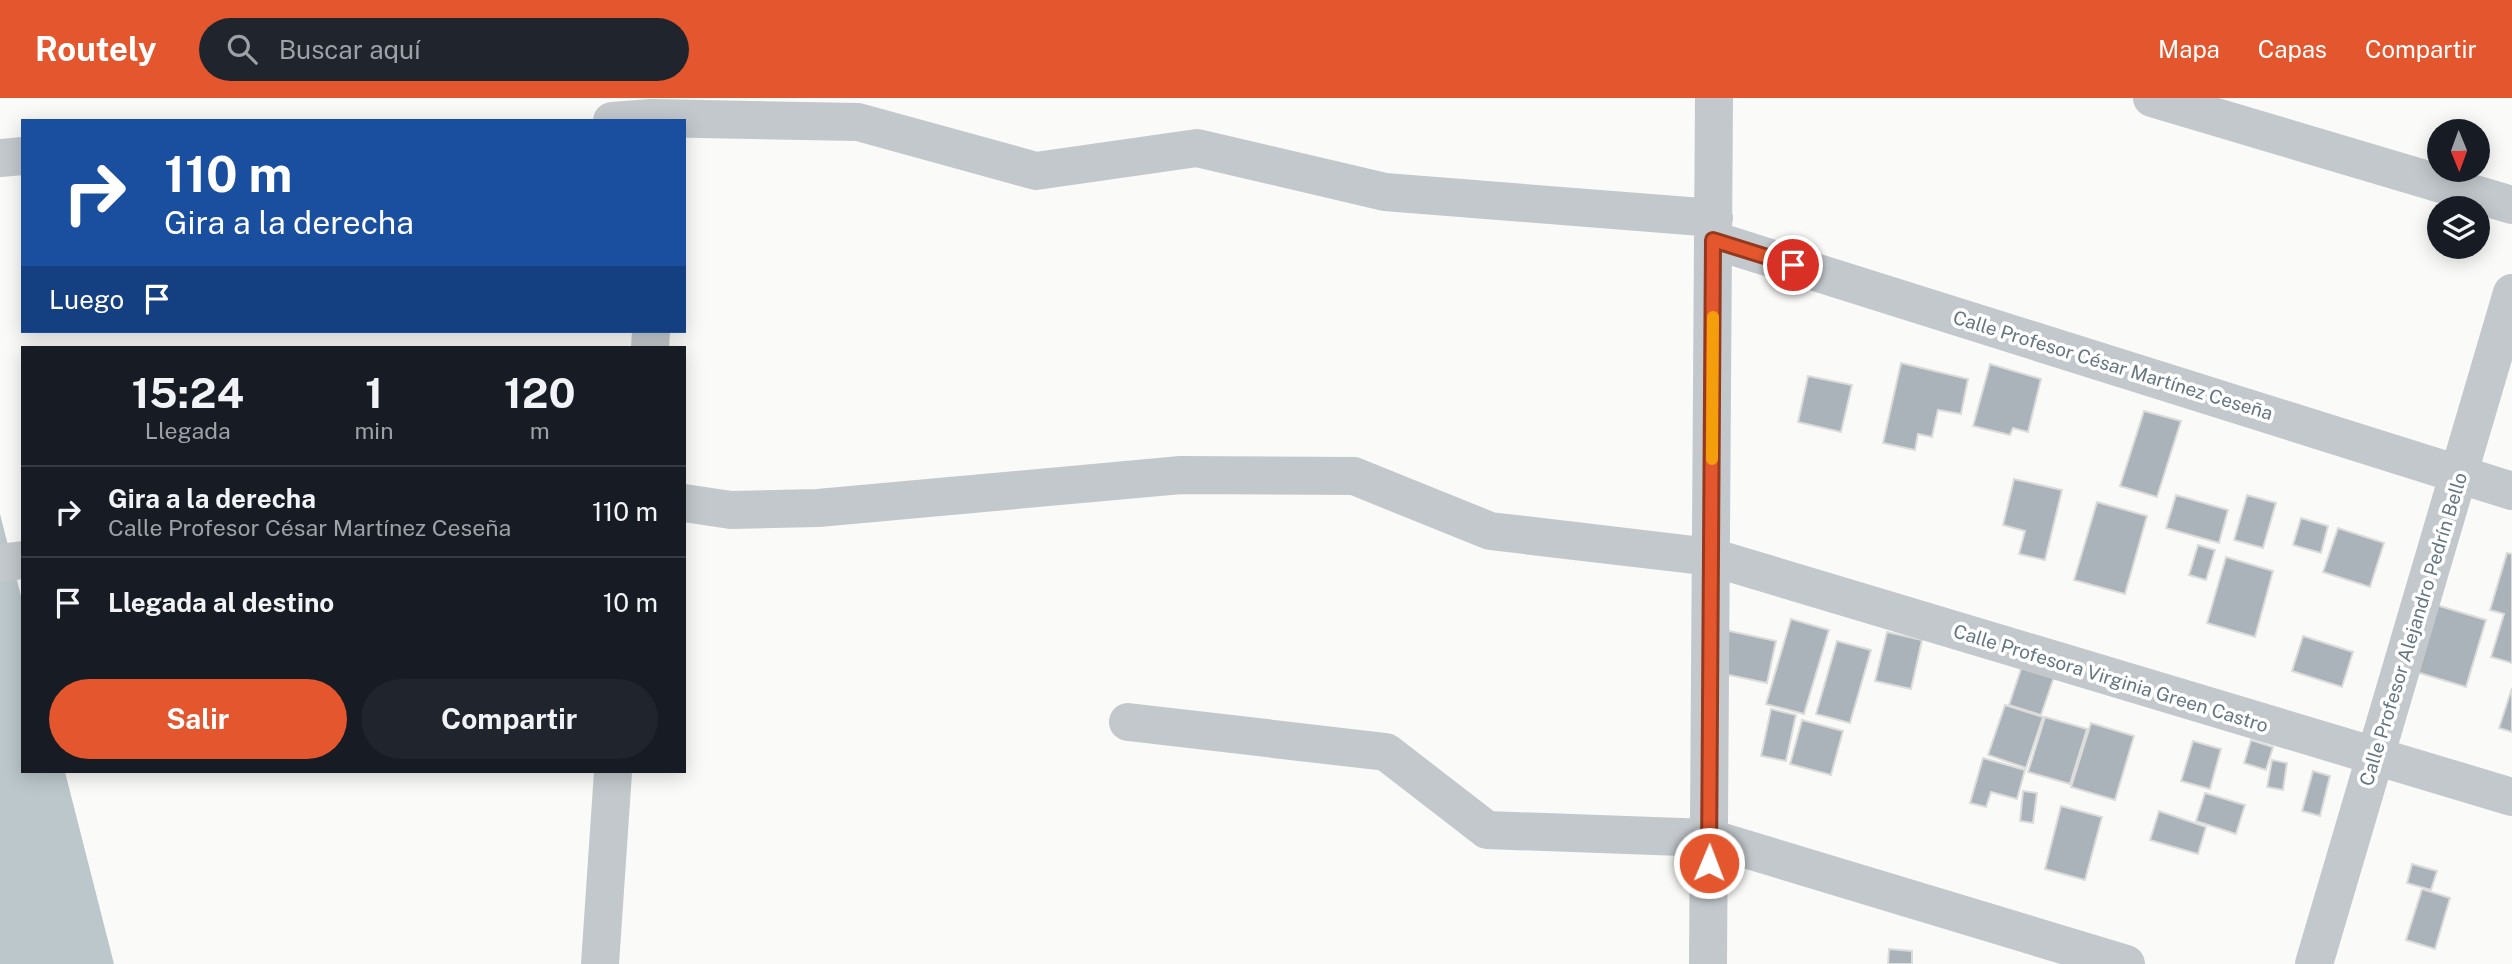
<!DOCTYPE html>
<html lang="es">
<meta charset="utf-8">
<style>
body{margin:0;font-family:"Public Sans",sans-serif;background:#20242c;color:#f1f3f6;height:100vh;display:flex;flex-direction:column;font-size:26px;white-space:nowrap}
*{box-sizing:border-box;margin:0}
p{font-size:23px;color:#9ea1a6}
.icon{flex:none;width:38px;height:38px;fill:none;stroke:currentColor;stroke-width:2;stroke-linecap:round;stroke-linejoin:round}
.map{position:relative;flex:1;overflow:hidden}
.panel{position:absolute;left:21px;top:248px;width:665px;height:427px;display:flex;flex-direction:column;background:#171b24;border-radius:0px;box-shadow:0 4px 18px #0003}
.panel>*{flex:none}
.hud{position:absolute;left:21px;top:21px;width:665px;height:214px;border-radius:0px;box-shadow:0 4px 18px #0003;background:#1a4fa0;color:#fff;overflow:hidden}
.needle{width:46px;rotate:179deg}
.tools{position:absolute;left:2427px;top:21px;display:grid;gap:14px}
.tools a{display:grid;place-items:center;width:63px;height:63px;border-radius:50%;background:#171b24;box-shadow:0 4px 18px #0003;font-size:35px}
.pin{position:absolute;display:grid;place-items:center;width:60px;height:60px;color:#fff;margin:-30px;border:4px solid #fff;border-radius:50%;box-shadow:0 2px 7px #0007}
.me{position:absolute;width:77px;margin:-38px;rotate:1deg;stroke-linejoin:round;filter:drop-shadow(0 0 5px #0008)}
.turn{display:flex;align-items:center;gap:24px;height:147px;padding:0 28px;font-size:32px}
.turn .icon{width:91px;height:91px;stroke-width:2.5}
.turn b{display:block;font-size:49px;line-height:60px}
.then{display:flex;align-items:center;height:66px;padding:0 28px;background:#0003;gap:14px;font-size:26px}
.eta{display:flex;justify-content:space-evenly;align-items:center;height:119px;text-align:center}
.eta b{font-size:42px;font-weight:700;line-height:49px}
.cta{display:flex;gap:14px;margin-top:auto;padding:14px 28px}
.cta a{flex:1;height:80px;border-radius:42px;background:#e4572e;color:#fff;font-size:28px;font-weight:700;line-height:80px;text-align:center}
.cta a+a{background:#20242c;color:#f1f3f6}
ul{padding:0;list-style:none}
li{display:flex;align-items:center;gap:21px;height:91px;padding:0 28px;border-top:2px solid #363941}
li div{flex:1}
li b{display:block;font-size:26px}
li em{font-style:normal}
header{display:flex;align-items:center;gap:42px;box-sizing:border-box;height:98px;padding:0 35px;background:#e4572e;color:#fff}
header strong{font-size:33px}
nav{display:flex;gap:38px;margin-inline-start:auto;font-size:24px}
.search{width:490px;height:63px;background:#20242c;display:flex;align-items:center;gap:18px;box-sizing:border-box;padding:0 24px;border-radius:38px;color:#9ea1a6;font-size:26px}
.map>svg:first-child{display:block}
</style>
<header>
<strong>Routely</strong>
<div class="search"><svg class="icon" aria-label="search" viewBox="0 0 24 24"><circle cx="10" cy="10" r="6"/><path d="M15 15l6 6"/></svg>Buscar aquí</div>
<nav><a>Mapa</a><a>Capas</a><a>Compartir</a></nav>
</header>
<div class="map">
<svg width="2512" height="866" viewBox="0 0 2512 866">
<rect width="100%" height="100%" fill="#fafaf8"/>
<!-- water -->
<path fill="#bbc7cb" d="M 0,416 L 23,506 L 23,674 L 65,674 L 114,866 L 0,866 Z"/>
<!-- building -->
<path fill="#aab3b9" stroke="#dcdcda" stroke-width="2" d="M 1901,265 L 1968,281 L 1961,316 L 1938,312 L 1932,339 L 1918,336 L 1915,352 L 1883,345 Z
M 1990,266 L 2041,281 L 2028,334 L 2013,330 L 2010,337 L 1973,328 Z
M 1808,278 L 1852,287 L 1841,334 L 1798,324 Z
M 2144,313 L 2181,323 L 2157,399 L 2120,388 Z
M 2014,381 L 2062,392 L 2045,462 L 2019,456 L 2025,433 L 2003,427 Z
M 2176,397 L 2228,412 L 2219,445 L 2166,430 Z
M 2247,397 L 2276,405 L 2263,450 L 2234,442 Z
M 2097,404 L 2147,418 L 2125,496 L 2074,482 Z
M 2301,420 L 2328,428 L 2321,455 L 2293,447 Z
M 2338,430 L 2384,445 L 2370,489 L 2323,474 Z
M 2198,447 L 2215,452 L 2206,482 L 2189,477 Z
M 2507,455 L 2512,456 L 2512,565 L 2491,559 L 2504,516 L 2490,512 Z
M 2226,459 L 2273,473 L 2255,539 L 2207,525 Z
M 2433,506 L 2486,522 L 2466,589 L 2413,573 Z
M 1791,521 L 1829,532 L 1804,616 L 1766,606 Z
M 1720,531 L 1776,543 L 1767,585 L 1710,573 Z
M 1887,534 L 1922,542 L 1911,591 L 1875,583 Z
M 2303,538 L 2353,554 L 2342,589 L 2292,573 Z
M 1837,543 L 1871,552 L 1850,625 L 1816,616 Z
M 2024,562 L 2056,573 L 2041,617 L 2009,607 Z
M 2512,590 L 2512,634 L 2499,630 Z
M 2005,607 L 2043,619 L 2026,670 L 1988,657 Z
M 1771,611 L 1796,617 L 1786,663 L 1761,658 Z
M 2045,619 L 2087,631 L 2070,686 L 2028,674 Z
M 1802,622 L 1843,633 L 1831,677 L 1790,666 Z
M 2091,625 L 2134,638 L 2115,702 L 2071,689 Z
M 2251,642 L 2273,649 L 2266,672 L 2244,665 Z
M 2193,643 L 2221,651 L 2210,691 L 2181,683 Z
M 1983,660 L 2025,672 L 2017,701 L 1991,694 L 1986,709 L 1970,705 Z
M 2272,662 L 2287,665 L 2283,692 L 2267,689 Z
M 2313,673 L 2330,678 L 2320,718 L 2302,713 Z
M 2023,693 L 2037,695 L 2033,725 L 2020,723 Z
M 2205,695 L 2245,707 L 2236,736 L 2196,723 Z
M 2061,708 L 2102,719 L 2085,782 L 2045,771 Z
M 2159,713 L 2206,729 L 2198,756 L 2150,742 Z
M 2412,766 L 2437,773 L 2431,792 L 2407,785 Z
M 2422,791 L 2450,800 L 2435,851 L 2406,842 Z
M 1889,851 L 1912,853 L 1912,866 L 1888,866 Z"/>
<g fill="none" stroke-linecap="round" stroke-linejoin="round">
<!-- minor -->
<path stroke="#c3c8cc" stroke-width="38" d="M 2152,0 L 2512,107
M 612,23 L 652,20 L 858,24 L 1036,73 L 1197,50 L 1385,94 L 1714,120
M 0,60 L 23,58
M 1713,142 L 2512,393
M 650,250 L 651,233
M 684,405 L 731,412 L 818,410 L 1181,377 L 1354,378 L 1490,433 L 1711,459 L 2512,699
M 0,465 L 23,462
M 1128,624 L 1386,654 L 1487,732 L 1709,740 L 2126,866
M 600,866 L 613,674
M 1708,866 L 1714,0
M 2314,866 L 2512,195"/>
</g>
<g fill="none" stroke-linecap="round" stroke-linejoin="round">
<!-- route casing -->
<g stroke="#94391e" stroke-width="18">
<path id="route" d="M 1709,765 L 1713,142 L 1793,167"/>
</g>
<!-- route -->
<use href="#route" stroke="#e4572e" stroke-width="12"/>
<!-- slow -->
<path stroke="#f59e0b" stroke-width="12" d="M 1712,361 L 1713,219"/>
</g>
<g text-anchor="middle" stroke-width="7" stroke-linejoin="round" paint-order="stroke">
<!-- street labels -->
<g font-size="19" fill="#657683" stroke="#fff">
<text transform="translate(2113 267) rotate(17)" y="7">Calle Profesor César Martínez Ceseña</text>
<text transform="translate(2413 531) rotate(-73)" y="7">Calle Profesor Alejandro Pedrín Bello</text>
<text transform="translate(2111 580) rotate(17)" y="7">Calle Profesora Virginia Green Castro</text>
</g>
</g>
</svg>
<div class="tools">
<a><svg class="needle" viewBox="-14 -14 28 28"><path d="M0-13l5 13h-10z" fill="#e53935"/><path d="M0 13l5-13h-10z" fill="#9ea1a6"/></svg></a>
<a><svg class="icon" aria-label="layers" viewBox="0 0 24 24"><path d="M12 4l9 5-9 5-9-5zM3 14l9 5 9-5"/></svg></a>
</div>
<div class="pin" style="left:1793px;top:167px;background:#d93025"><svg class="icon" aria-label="arrive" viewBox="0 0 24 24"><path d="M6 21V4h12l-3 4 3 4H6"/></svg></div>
<svg class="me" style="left:1709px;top:765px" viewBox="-20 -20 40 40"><circle r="17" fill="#e4572e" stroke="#fff" stroke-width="3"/><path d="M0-11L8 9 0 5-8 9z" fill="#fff"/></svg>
<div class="hud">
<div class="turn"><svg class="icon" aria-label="right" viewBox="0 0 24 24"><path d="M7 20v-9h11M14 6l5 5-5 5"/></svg><div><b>110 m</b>Gira a la derecha</div></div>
<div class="then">Luego<svg class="icon" aria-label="arrive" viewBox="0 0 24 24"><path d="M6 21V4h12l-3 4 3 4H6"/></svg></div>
</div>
<section class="panel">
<div class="eta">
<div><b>15:24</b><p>Llegada</p></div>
<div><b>1</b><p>min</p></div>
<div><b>120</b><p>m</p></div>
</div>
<ul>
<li><svg class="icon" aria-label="right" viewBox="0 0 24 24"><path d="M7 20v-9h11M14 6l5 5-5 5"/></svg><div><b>Gira a la derecha</b><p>Calle Profesor César Martínez Ceseña</p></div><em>110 m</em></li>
<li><svg class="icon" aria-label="arrive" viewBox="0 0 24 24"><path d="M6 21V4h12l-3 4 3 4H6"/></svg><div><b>Llegada al destino</b></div><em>10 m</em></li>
</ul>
<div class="cta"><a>Salir</a><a>Compartir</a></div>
</section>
</div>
